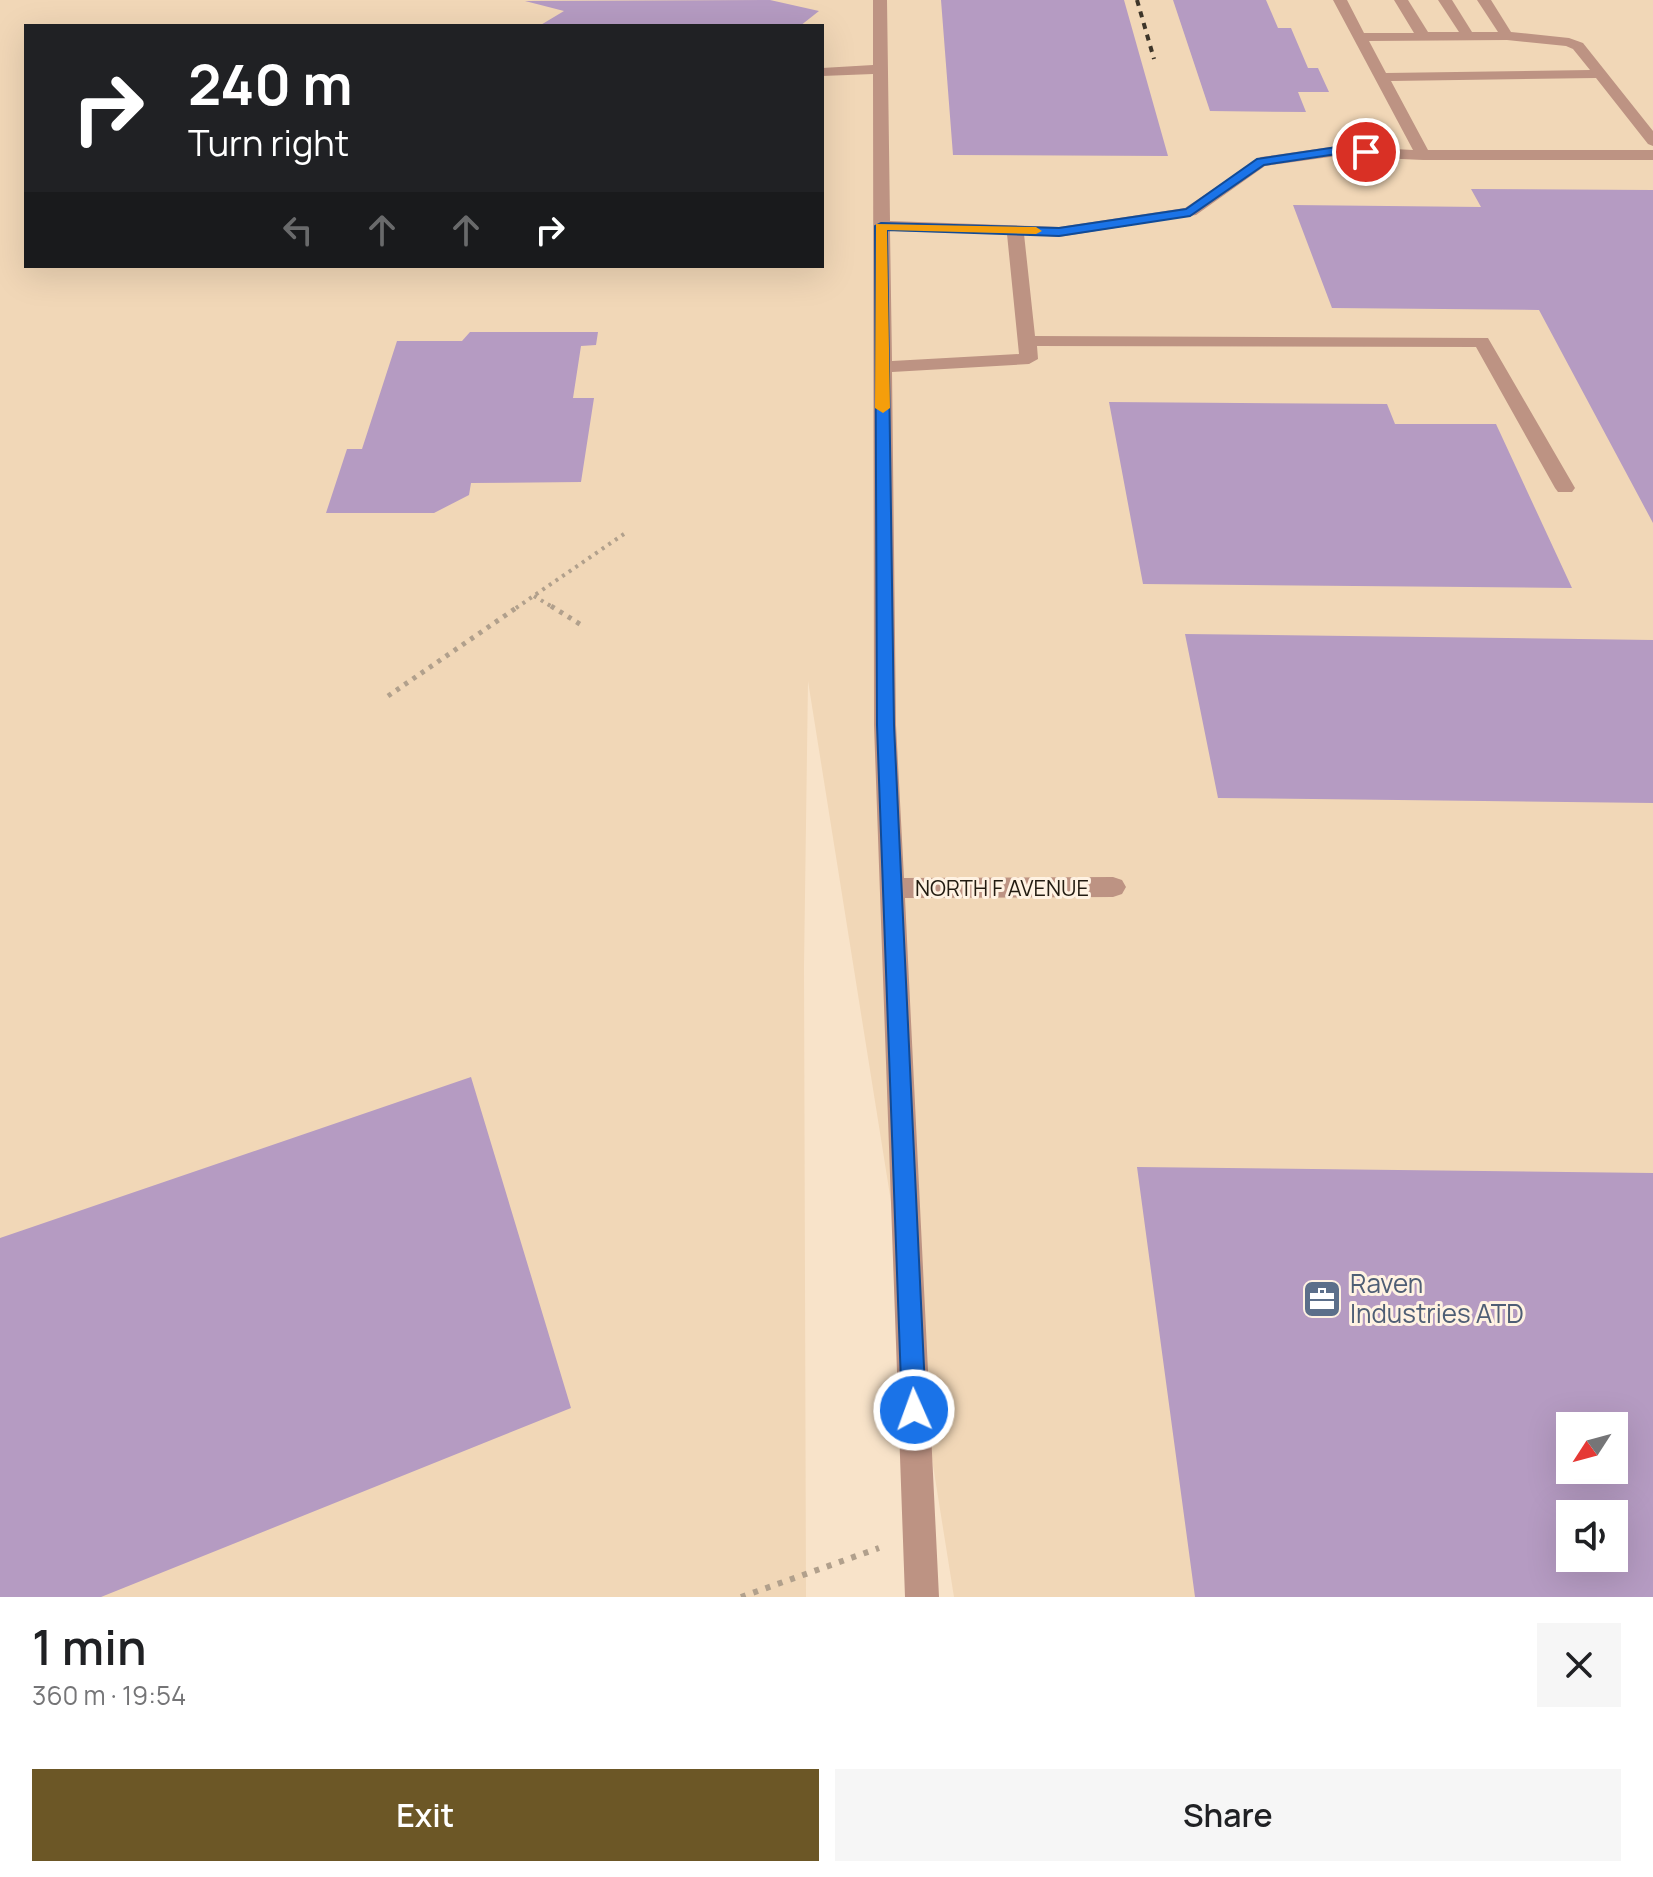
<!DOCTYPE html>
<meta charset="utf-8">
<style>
body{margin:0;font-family:Manrope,sans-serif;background:#f6f6f6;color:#202124;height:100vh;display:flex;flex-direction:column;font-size:30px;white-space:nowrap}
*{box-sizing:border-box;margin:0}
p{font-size:26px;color:#757577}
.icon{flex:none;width:44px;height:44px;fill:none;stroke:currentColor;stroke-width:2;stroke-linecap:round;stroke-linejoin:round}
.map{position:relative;height:1597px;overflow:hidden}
.drawer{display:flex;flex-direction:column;background:#fff;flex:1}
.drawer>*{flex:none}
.banner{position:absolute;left:24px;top:24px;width:800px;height:244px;border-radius:0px;box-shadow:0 8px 32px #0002;background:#202124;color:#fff;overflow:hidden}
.needle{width:52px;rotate:234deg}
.tools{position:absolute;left:1556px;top:1412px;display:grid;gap:16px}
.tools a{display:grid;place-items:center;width:72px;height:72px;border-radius:0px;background:#fff;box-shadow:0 8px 32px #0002;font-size:40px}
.pin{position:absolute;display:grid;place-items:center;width:68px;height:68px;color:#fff;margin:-34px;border:4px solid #fff;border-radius:50%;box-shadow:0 2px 8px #0007}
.me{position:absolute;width:88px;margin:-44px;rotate:358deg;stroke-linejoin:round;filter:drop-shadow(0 0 6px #0008)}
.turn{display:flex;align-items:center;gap:28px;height:168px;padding:0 32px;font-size:36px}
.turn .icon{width:104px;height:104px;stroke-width:2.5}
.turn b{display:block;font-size:56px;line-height:68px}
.lanes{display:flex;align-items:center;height:76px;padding:0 32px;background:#0003;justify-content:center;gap:40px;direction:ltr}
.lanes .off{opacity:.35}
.round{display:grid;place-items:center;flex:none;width:84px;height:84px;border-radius:0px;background:#f6f6f6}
.headline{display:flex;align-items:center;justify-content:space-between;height:136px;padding:0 32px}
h1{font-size:48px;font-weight:600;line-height:60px}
.cta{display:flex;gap:16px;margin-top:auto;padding:16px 32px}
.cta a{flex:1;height:92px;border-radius:0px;background:#6c5726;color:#fff;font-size:32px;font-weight:600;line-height:92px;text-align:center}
.cta a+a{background:#f6f6f6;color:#202124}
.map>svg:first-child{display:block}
</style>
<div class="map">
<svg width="1653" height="1597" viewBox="0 0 1653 1597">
<rect width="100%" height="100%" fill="#f8e3c9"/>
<!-- built -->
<path fill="#f1d7b7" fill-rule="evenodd" d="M 0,0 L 1653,0 L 1653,1597 L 954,1597 L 808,681 L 804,967 L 806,1597 L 0,1597 ZM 26,26 L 822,26 L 822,266 L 26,266 ZM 1570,1426 L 1614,1426 L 1614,1470 L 1570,1470 ZM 1570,1514 L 1614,1514 L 1614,1558 L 1570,1558 Z"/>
<!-- building -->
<path fill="#b59bc2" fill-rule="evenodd" d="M 770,0 L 819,11 L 800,26 L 539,26 L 564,11 L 525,1 Z
M 941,0 L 1124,0 L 1168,156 L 953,155 Z
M 1173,0 L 1266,0 L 1278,28 L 1291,28 L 1308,68 L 1318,68 L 1329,92 L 1298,92 L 1306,112 L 1210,111 Z
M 1471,189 L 1653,190 L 1653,523 L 1539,310 L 1332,308 L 1293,205 L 1481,207 Z
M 470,332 L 598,332 L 596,345 L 581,346 L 573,398 L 594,398 L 581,482 L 471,483 L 469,495 L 434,513 L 326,513 L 347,449 L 362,449 L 397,341 L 462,341 Z
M 1109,402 L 1387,404 L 1395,424 L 1496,424 L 1572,588 L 1143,584 Z
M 1185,634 L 1653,640 L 1653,803 L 1218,798 Z
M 471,1077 L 571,1408 L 101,1597 L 0,1597 L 0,1238 Z
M 1137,1167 L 1653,1173 L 1653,1597 L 1195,1597 ZM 1570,1426 L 1614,1426 L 1614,1470 L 1570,1470 ZM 1570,1514 L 1614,1514 L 1614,1558 L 1570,1558 Z"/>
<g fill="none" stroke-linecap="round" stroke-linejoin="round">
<!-- path-far2 -->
<path stroke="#b1a08c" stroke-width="4" stroke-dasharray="3 5" stroke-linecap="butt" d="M 534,596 L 554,608
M 516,608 L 624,534"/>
<!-- path-far1 -->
<path stroke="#b1a08c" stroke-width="5" stroke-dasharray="4 6" stroke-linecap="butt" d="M 551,606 L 583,626
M 388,696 L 519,606"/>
<!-- path -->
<path stroke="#b1a08c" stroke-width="6" stroke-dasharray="5 8" stroke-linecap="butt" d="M 741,1597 L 879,1548"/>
<!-- minor -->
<path fill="#bd9383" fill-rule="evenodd" d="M 873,0 L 887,0 L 890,221 L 1059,227 L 1185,208 L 1261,157 L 1337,146 L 1413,150 L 1333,0 L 1347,0 L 1364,33 L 1414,33 L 1394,0 L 1408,0 L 1428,32 L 1459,32 L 1438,0 L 1452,0 L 1472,32 L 1498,32 L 1477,0 L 1491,0 L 1511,32 L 1569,38 L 1583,43 L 1653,131 L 1653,146 L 1648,144 L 1596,78 L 1391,81 L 1428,150 L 1653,150 L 1653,160 L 1423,160 L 1337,156 L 1265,166 L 1196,215 L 1059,237 L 1024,234 L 1035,336 L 1488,338 L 1575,488 L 1572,492 L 1558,492 L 1555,488 L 1476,347 L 1037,346 L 1038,359 L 1029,364 L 892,372 L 896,725 L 904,878 L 1113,877 L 1122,880 L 1126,887 L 1122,894 L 1113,897 L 905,898 L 939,1597 L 905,1597 L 874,725 L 873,74 L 822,76 L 822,68 L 873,65 ZM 1507,40 L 1566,46 L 1573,49 L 1590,70 L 1386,73 L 1369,41 ZM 890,231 L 1007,234 L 1019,354 L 892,361 Z"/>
<!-- rail -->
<path stroke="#3d3529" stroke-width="4" stroke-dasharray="6 6" stroke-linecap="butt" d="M 1137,0 L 1154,59"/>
</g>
<!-- route -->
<path fill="#1a73e8" stroke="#114b97" stroke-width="2" d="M 1337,147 L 1366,149 L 1372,152 L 1366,156 L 1337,154 L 1264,165 L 1190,216 L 1059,236 L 887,230 L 894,725 L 926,1410 L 923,1419 L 914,1422 L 905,1419 L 902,1410 L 877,725 L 875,226 L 881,223 L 1059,228 L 1186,209 L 1257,159 Z"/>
<!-- slow -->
<path fill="#f59e0b" d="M 876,224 L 1036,227 L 1042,231 L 1036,234 L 887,230 L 890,408 L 883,413 L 875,408 Z"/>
<!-- icons -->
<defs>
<g id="office-square" transform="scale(2)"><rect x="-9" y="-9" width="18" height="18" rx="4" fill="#5c6f8a" stroke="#fff2e2"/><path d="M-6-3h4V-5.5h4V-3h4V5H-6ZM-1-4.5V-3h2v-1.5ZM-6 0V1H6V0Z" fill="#fff"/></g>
</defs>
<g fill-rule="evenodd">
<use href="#office-square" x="1322" y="1299"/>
</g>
<g text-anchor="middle" stroke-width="6" stroke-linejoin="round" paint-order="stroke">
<!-- street labels -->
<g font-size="22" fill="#221b11" stroke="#fff2e2">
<text x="1002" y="896">NORTH F AVENUE</text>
</g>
<!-- near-service labels -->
<g font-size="26" fill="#4e5e75" stroke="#fff2e2" text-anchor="start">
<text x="1350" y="1293">Raven<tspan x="1350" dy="30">Industries ATD</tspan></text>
</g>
</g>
</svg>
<div class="tools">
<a><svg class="needle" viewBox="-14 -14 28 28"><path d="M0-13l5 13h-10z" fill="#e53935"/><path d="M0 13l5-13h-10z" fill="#757577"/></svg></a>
<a><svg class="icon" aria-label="sound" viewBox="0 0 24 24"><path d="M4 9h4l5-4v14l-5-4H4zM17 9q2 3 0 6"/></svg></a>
</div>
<div class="pin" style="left:1366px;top:152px;background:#d93025"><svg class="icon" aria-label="arrive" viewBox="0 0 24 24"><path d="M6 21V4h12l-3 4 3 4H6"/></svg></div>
<svg class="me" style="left:914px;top:1410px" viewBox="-20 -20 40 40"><circle r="17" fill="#1a73e8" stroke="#fff" stroke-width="3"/><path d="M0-11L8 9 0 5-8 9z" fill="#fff"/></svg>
<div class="banner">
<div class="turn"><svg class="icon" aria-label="right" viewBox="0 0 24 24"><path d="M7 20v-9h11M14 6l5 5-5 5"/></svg><div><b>240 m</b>Turn right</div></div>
<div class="lanes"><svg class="icon off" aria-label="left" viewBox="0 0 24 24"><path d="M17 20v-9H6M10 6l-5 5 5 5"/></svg><svg class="icon off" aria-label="ahead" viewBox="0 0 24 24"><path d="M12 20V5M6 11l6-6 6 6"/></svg><svg class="icon off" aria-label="ahead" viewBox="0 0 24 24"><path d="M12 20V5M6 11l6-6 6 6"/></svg><svg class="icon" aria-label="right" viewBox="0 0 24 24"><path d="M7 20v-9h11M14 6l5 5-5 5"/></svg></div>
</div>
</div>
<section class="drawer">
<div class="headline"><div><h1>1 min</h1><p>360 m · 19:54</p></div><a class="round"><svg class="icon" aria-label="close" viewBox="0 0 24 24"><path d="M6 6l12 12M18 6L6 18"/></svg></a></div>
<div class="cta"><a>Exit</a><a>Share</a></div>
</section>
